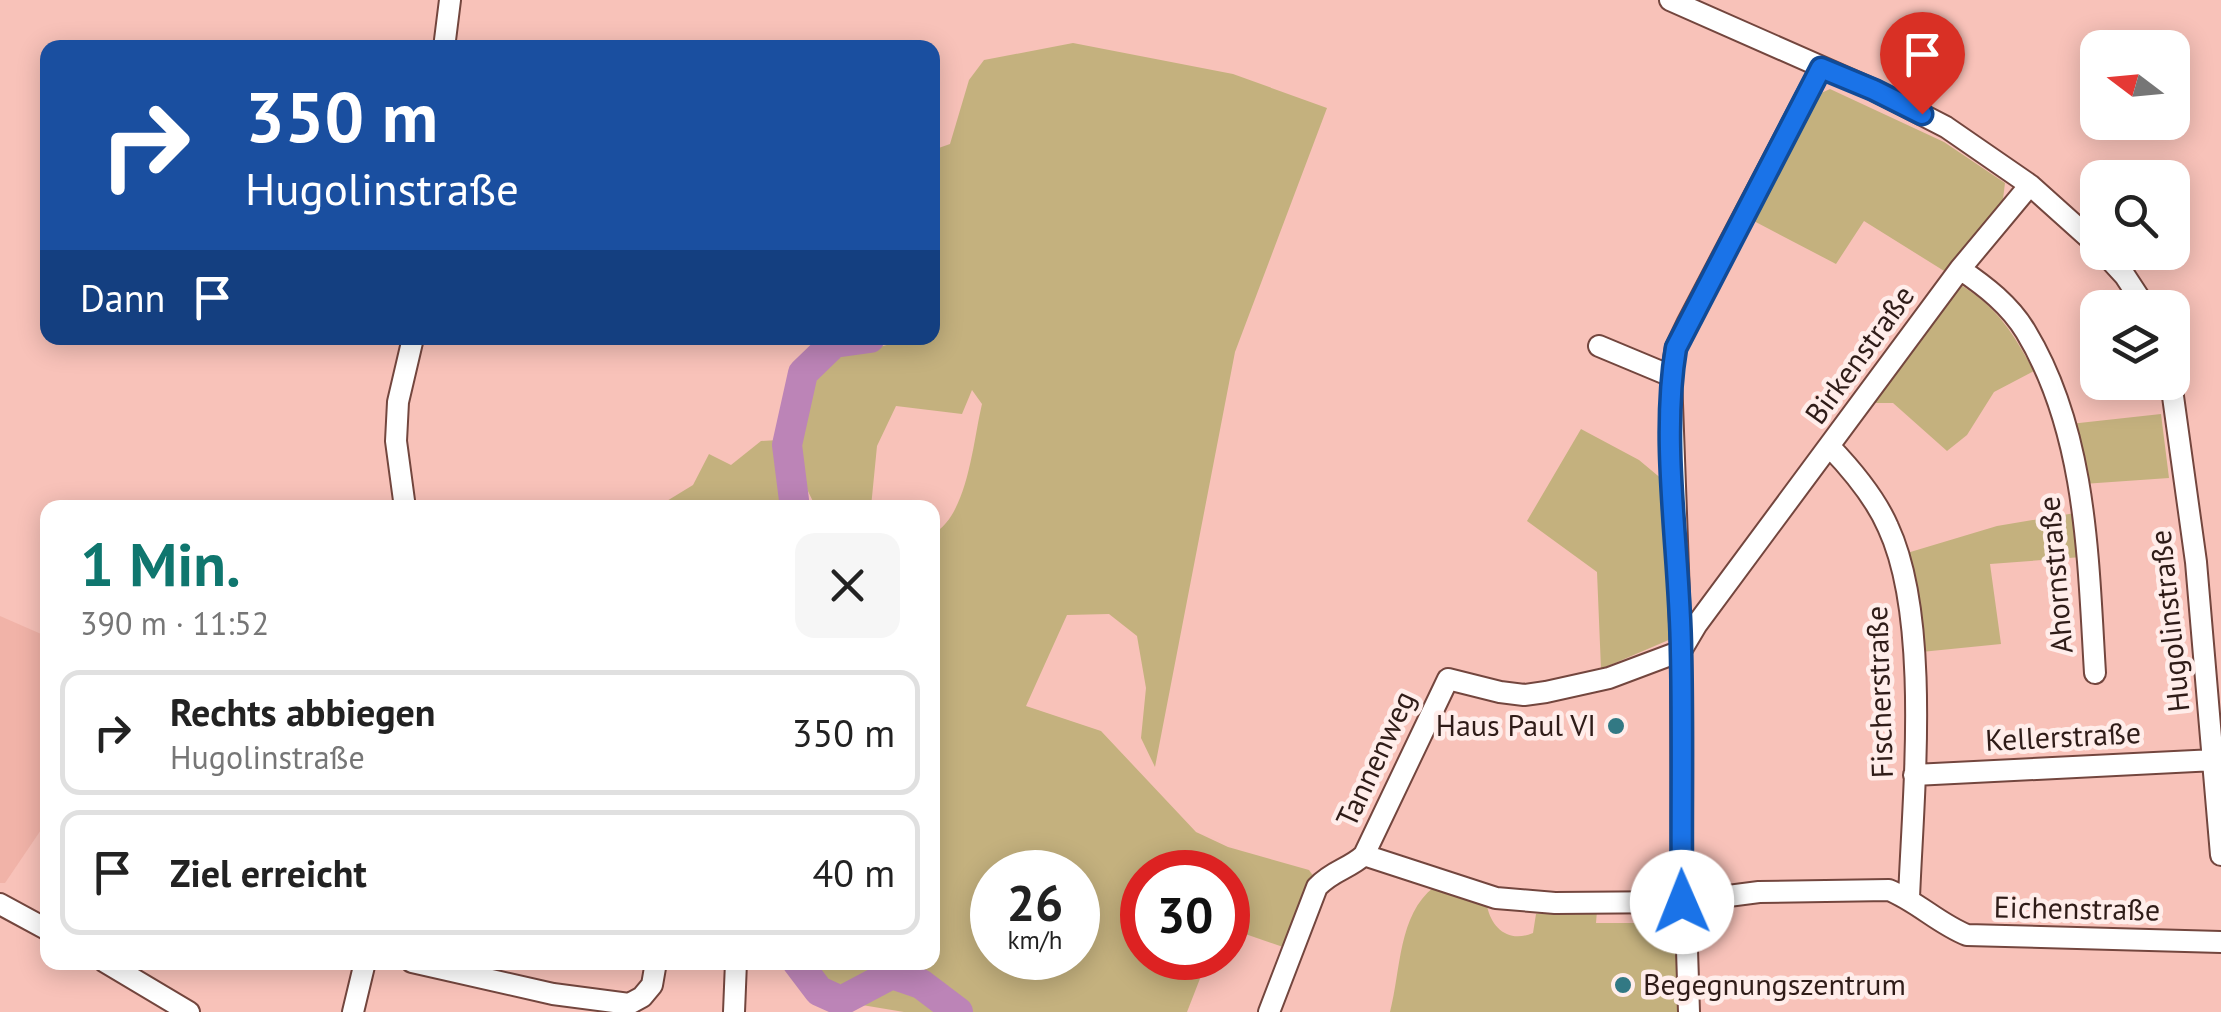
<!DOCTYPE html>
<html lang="de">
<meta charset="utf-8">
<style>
body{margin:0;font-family:"PT Sans",sans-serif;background:#f6f6f6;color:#222;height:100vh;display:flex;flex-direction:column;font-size:38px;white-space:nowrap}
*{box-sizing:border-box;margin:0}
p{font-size:32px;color:#767676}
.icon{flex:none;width:55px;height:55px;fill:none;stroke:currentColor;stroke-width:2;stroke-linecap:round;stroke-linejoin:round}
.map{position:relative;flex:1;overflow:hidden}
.side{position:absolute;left:40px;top:500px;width:900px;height:470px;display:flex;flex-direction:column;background:#fff;border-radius:20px;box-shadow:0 5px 25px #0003}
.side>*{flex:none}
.hud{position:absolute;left:40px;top:40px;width:900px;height:305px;border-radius:20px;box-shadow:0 5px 25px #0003;background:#1a4fa0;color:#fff;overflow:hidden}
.needle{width:65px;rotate:286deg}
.tools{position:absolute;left:2080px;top:30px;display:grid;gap:20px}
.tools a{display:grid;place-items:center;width:110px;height:110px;border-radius:20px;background:#fff;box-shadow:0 5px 25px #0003;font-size:50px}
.speed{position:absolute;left:970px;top:850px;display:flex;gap:20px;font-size:50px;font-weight:700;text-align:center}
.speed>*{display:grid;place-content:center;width:130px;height:130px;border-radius:50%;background:#fff;box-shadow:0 5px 25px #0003;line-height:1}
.speed small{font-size:25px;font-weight:400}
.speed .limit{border:15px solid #d22;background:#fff;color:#111}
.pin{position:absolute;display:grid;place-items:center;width:85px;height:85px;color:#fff;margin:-102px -42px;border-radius:50% 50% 50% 0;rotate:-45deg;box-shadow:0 0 10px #0007}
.pin .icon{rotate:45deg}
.me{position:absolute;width:110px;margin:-55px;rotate:359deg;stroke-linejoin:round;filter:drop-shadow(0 0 8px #0008)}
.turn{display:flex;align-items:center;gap:35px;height:210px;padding:0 40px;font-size:45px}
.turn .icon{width:130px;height:130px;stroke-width:2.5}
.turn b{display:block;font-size:70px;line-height:85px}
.then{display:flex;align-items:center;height:95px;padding:0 40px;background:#0003;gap:20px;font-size:38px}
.round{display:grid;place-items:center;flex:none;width:105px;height:105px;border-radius:20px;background:#f6f6f6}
.summary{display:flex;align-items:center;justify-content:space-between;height:170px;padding:0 40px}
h1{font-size:60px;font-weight:700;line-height:75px;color:#0f766e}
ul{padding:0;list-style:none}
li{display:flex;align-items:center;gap:30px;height:125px;margin:0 20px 15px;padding:0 20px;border:5px solid #e0e0e0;border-radius:20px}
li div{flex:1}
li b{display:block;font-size:38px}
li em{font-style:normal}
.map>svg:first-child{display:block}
</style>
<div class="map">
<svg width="2221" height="1012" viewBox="0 0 2221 1012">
<rect width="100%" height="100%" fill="#f8c2b9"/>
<!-- built -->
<path fill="#f1b3a8" d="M 0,616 L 48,637 L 47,821 L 5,883 L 0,883 Z"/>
<!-- green -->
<path fill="#c4b17e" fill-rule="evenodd" d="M 1073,43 L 1233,74 L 1327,108 L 1235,352 L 1155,767 L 1141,738 L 1146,688 L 1137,636 L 1109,614 L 1067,615 L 1026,706 L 1101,731 L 1196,832 L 1228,847 L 1309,870 L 1314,877 L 1286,948 L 1228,928 L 1228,872 L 1142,872 L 1142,958 L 1208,958 L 1187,1012 L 904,1012 L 856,1004 C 884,978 890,981 925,991 L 928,974 L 903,963 L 932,962 L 933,534 C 968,515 973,441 982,404 L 972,390 L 962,414 L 896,406 L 877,446 L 871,507 L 816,507 C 806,488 798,471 795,449 C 791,422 807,365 835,354 C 854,346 876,351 895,342 L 889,338 L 932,338 L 933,150 L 950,144 L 969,80 L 984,60 ZM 992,872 L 1078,872 L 1078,958 L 992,958 Z
M 1830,89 L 1944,142 L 2005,183 L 2003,199 L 1949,274 L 1864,221 L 1836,264 L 1750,219 L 1819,94 Z
M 1961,285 C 1999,309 2012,332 2034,371 L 1994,392 L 1967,435 L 1947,451 L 1893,403 L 1871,403 Z
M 2161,414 L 2169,478 L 2083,484 L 2070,424 Z
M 1581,429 L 1639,460 L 1663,480 L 1671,639 L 1601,669 L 1597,572 L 1527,521 Z
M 778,440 L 790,507 L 657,507 L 693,485 L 709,454 L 731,465 L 761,441 Z
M 2075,513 L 2082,557 L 1990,564 L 2001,644 L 1921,652 L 1907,553 L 1997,526 Z
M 1434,887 L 1487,906 C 1492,929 1509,943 1533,933 L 1536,914 L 1597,911 L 1596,923 L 1637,923 L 1638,912 L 1669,912 L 1677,921 L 1680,1012 L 1390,1012 C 1401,970 1398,915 1434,887 Z
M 806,963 L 895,963 L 850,983 L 831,986 Z"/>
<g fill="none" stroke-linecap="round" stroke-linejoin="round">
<!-- river -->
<path stroke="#bc84b7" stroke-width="30" d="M 795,508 L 787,445 L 803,373 L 834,343 L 870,338
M 797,962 L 819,991 L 841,1001 L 892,974 L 921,984 L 958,1012"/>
<!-- minor casing -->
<g stroke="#73463e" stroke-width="24">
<path id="minor" d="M 1670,0 L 1874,90 L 1946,127 L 2030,185 L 2098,246
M 444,48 L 450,0
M 2103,252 L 2125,276 L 2146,308
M 1960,269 C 1985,286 2010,305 2026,332 C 2087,433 2088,559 2095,673
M 1599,346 L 1671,376
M 2171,382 L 2196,562 L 2221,855
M 1830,447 C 1852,470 1875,497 1888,527 C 1931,619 1913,795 1909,898
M 405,508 L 396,441 L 398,402 L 413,338
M 1914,775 L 2215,760
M 1364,855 L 1448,679 L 1500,692 L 1524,695 L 1546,692 L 1609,678 L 1681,651 L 1697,624 L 1960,269 L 2030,185
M 0,904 L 48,930
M 105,962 L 189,1012
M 412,962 L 553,994 L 629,1004 L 642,997 L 652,985 L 656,962
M 353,1012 L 365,962
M 734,1012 L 736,962
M 1269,1012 L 1317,887 C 1333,870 1349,869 1364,855 L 1496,898 L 1555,903 L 1682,902 L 1759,892 L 1889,890 C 1918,902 1939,924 1967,935 L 2221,942
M 1689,1012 L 1686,919 L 1682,902 L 1681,651 L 1671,376 L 1676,347 L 1688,322 L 1821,68"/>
</g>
<!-- minor -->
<use href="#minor" stroke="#fff" stroke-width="20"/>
</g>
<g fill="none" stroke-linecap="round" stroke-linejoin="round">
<!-- route casing -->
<g stroke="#114b97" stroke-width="25">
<path id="route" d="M 1682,902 C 1681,819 1683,735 1681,651 C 1680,554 1660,443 1676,348 L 1821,68 L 1874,90 L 1922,114"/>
</g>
<!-- route -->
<use href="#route" stroke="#1a73e8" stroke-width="18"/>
</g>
<!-- markers -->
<g fill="#327984" stroke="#ffedea" stroke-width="4">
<circle cx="1616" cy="726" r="10"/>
<circle cx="1623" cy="985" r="10"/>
</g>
<g text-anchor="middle" stroke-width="9" stroke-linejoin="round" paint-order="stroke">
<!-- street labels -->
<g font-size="30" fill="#2f1c18" stroke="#ffedea">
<text transform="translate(1860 355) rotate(-54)" y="10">Birkenstraße</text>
<text transform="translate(2056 575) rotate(-95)" y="10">Ahornstraße</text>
<text transform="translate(2170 621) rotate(-96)" y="10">Hugolinstraße</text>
<text transform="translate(1880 692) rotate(-92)" y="10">Fischerstraße</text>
<text transform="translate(2063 737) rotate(-3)" y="10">Kellerstraße</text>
<text transform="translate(1376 759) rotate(-65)" y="10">Tannenweg</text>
<text transform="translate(2077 909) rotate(1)" y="10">Eichenstraße</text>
</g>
<!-- poi labels -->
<g font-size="30" fill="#2f1c18" stroke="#ffedea" text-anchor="end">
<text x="1596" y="736">Haus Paul VI</text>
<text x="1643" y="995" text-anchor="start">Begegnungszentrum</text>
</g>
</g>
</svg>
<div class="tools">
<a><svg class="needle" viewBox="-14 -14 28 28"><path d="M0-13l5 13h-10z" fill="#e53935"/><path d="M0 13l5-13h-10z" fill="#767676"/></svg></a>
<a><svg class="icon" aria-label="search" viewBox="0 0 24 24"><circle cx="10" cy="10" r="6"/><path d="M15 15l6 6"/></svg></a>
<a><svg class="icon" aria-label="layers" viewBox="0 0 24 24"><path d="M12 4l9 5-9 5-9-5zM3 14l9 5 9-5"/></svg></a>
</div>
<div class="speed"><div>26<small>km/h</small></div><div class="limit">30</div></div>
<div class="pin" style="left:1922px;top:114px;background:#d93025"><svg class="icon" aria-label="arrive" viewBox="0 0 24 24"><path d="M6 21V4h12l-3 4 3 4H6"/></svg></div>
<svg class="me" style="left:1682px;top:902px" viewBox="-20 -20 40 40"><circle r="19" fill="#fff"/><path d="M0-13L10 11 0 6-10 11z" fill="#1a73e8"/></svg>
<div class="hud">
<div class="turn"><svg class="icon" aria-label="right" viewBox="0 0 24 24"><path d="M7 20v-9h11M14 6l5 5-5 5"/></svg><div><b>350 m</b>Hugolinstraße</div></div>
<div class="then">Dann<svg class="icon" aria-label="arrive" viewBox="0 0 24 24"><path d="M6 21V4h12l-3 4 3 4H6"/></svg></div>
</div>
<section class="side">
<div class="summary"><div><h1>1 Min.</h1><p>390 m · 11:52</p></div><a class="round"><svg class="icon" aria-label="close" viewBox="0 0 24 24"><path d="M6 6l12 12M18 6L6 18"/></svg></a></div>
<ul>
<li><svg class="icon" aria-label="right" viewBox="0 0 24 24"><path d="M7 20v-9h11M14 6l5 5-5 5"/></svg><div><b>Rechts abbiegen</b><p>Hugolinstraße</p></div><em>350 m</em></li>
<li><svg class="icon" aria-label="arrive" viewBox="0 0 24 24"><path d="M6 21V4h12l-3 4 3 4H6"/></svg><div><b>Ziel erreicht</b></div><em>40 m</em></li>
</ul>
</section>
</div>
